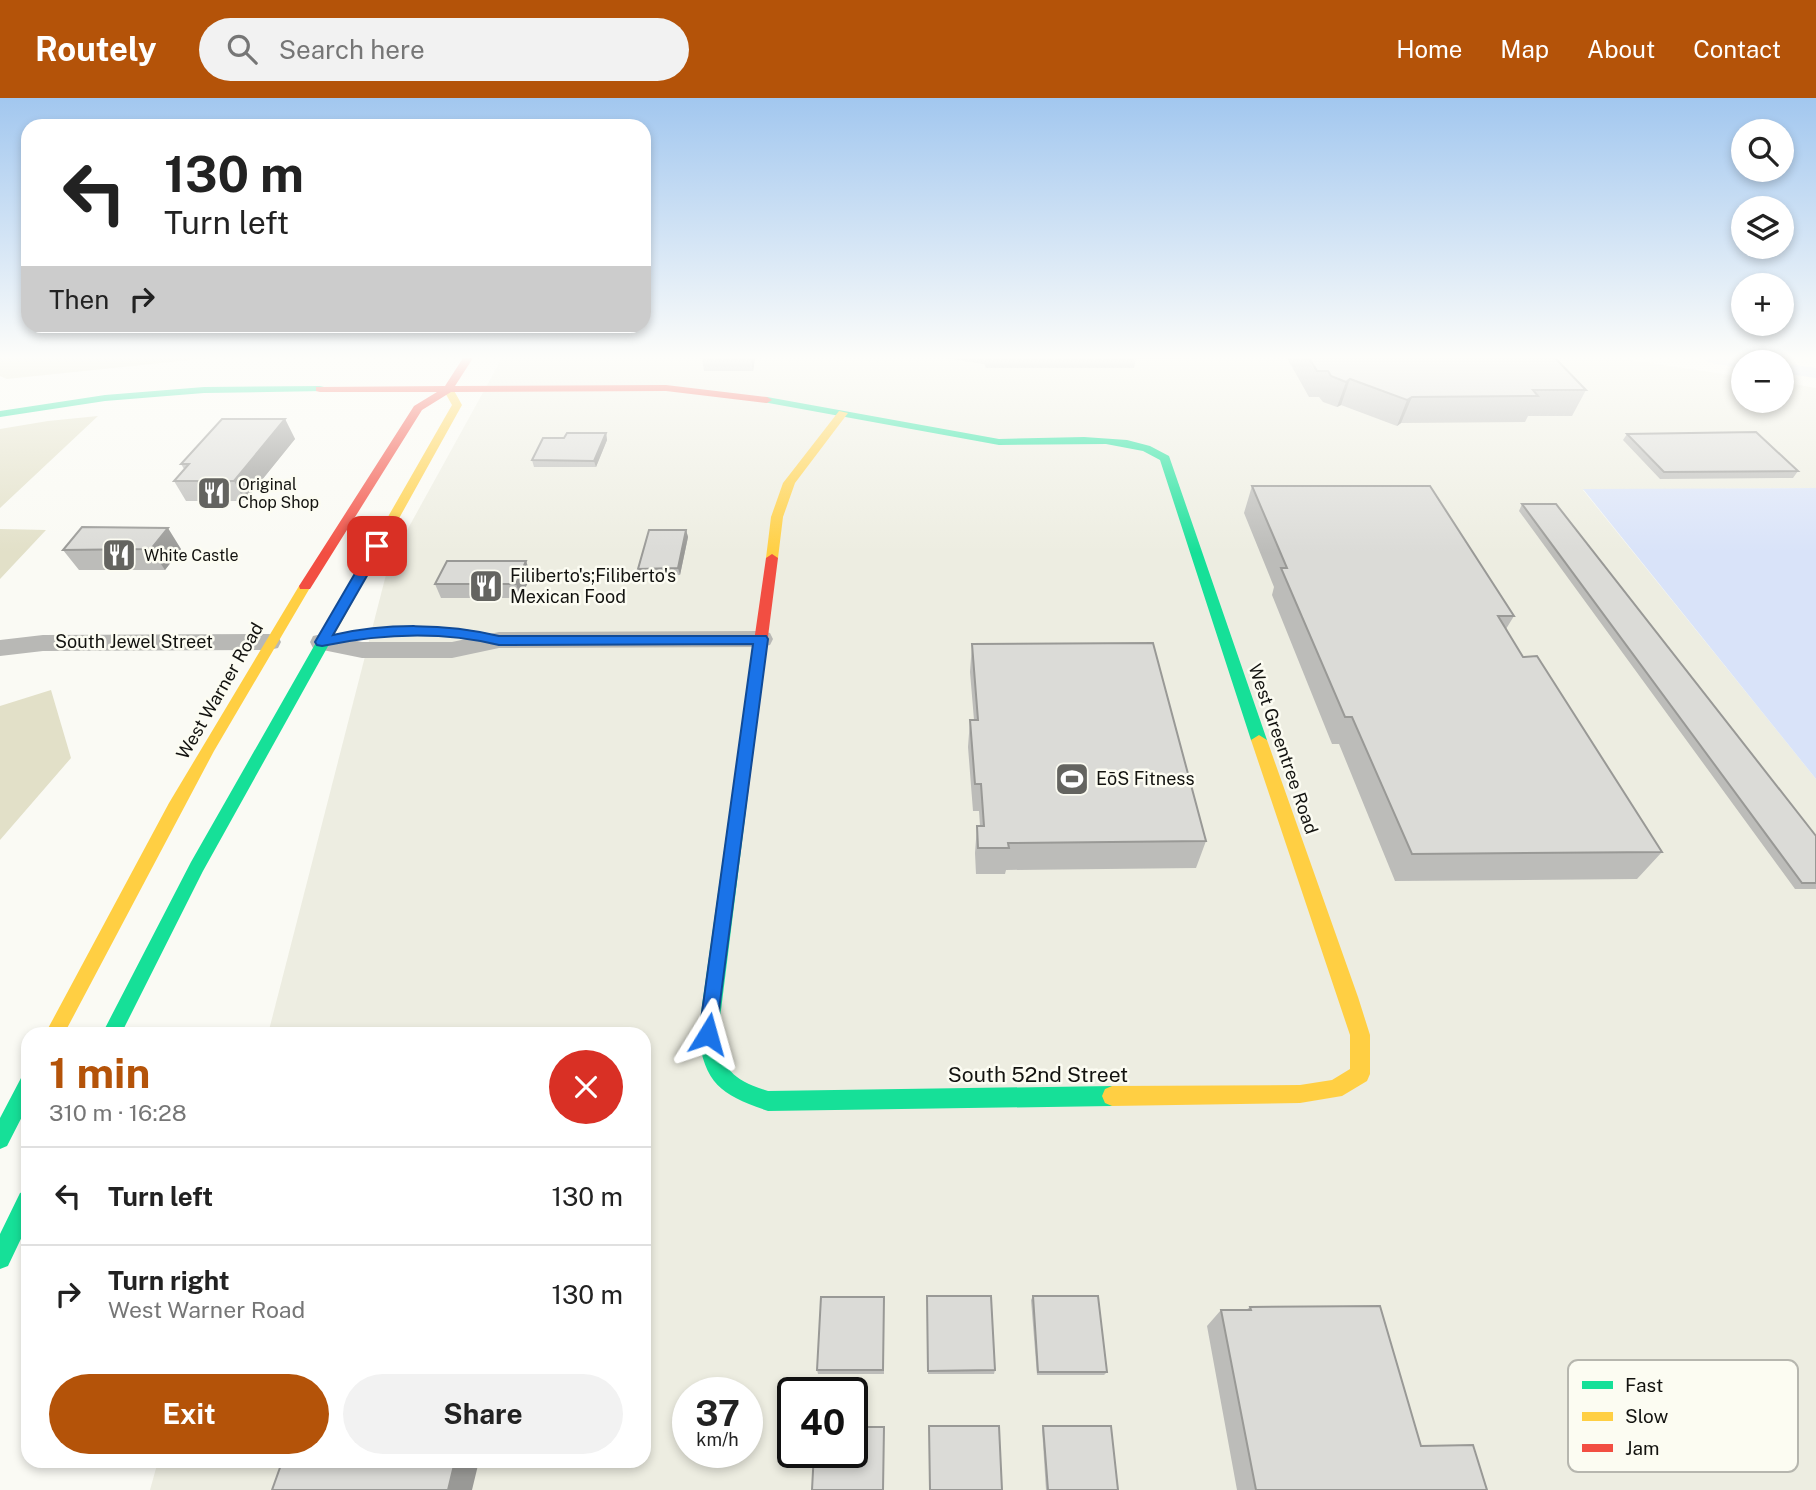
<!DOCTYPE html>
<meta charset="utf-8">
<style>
body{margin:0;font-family:"Public Sans",sans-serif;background:#f2f2f2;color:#222;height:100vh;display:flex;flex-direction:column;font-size:26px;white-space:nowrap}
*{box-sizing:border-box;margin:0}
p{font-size:23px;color:#767676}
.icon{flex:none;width:38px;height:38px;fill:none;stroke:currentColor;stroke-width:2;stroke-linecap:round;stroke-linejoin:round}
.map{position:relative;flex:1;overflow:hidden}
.panel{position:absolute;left:21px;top:929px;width:630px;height:441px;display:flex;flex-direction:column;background:#fff;border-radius:21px;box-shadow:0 4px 10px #0003}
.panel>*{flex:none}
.top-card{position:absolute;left:21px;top:21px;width:630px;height:214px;border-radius:21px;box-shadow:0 4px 10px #0003;background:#fff;color:#222;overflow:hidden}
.buttons{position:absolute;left:1731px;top:21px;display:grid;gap:14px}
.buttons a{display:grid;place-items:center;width:63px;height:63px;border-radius:50%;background:#fff;box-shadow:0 4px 10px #0003;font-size:35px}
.speed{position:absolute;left:672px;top:1279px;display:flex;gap:14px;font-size:35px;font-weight:700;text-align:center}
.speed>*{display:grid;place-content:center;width:91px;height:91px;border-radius:50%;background:#fff;box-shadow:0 4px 10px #0003;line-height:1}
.speed small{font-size:18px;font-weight:400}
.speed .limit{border:4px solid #111;border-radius:10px;background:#fff;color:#111}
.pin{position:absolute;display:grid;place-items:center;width:60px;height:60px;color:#fff;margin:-30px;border-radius:14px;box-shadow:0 4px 10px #0006}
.me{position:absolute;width:77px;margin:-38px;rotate:8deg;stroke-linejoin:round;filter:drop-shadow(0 0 5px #0008)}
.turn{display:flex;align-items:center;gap:24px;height:147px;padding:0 28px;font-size:32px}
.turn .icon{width:91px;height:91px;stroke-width:2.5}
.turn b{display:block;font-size:49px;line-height:60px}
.then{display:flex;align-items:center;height:66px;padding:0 28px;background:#0003;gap:14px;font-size:26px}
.round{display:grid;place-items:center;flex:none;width:74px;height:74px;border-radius:37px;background:#f2f2f2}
.summary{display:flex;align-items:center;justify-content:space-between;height:119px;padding:0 28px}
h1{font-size:42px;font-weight:700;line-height:52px;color:#b45309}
.primary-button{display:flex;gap:14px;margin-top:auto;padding:14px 28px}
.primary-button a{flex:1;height:80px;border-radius:42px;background:#b45309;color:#fff;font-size:28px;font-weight:700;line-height:80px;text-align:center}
.primary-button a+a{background:#f2f2f2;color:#222}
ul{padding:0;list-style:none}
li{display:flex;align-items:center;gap:21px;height:98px;padding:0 28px;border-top:2px solid #e0e0e0}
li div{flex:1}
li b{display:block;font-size:26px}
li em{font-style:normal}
header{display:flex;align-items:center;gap:42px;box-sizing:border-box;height:98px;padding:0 35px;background:#b45309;color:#fff}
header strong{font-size:33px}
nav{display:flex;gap:38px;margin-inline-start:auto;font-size:24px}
.search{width:490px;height:63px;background:#f2f2f2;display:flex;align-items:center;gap:18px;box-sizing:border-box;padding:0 24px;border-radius:38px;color:#767676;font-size:26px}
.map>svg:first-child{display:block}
</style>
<header>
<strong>Routely</strong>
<div class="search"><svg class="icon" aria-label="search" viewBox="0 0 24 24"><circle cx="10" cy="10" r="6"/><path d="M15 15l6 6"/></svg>Search here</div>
<nav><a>Home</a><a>Map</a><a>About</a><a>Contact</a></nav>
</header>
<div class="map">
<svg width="1816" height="1392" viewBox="0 0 1816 1392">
<rect width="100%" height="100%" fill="#fafaf4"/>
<!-- built -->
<path fill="#edede1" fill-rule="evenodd" d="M 502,260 L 1617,260 L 1743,279 L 1743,303 L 1782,303 L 1782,284 L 1816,290 L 1816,390 L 1583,392 L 1816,681 L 1816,1392 L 150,1392 L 158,1363 L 644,1363 L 644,936 L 268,936 L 389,465 ZM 688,1295 L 747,1295 L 747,1354 L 688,1354 ZM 793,1295 L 852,1295 L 852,1354 L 793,1354 Z"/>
<!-- green -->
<path fill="#e2e0c8" d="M 0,260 L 209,260 L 7,281 L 0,278 Z
M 98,318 L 0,410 L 0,331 L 48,323 Z
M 0,431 L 46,432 L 0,481 Z
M 51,592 L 71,660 L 0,742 L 0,608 Z"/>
<!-- water -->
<path fill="#d9e3f9" d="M 1816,390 L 1816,681 L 1583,391 Z"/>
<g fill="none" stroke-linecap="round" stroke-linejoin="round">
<!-- canal -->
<path fill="#d9e3f9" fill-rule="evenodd" d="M 1702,260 L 1745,260 L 1751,264 L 1743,264 L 1743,270 L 1710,265 Z
M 1782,265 L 1816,270 L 1816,280 L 1782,275 Z"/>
<!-- street -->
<path fill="#b8b8b5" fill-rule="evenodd" d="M 761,533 L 770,535 L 773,541 L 770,547 L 761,549 L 499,550 L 452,560 L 362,560 L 313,550 L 310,544 L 313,538 L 322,536 L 362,544 L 452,544 L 499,534 Z
M 269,536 L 278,538 L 281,544 L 278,550 L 269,552 L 43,553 L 0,558 L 0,542 L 43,537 Z"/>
<!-- fast -->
<path fill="#16e098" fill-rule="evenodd" d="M 320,288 L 324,289 L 324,293 L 204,295 L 105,303 L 0,319 L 0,313 L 105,297 L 204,289 Z
M 767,299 L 999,341 L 1084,339 L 1127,342 L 1150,348 L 1169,358 L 1267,642 L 1264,646 L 1254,646 L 1251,642 L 1160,362 L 1143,353 L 1106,346 L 999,347 L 763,304 L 762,302 Z
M 325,537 L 332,541 L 203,773 L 121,936 L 102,936 L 191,764 L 318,541 Z
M 740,690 L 748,696 L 718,936 C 723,973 733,982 768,993 L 1112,988 L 1119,991 L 1122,998 L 1119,1005 L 1112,1008 L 768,1013 C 722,997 705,987 698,936 L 732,696 Z
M 28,978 L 28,1007 L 7,1048 L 0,1051 L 0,1020 L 21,980 Z
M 28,1092 L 28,1126 L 8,1168 L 0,1171 L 0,1136 L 20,1095 Z"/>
<!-- slow -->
<path fill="#ffcf43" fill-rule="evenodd" d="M 448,288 L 452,289 L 462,307 L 332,541 L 325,545 L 320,544 L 318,541 L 452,307 L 443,291 Z
M 839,313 L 848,315 L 795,385 L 783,419 L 778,460 L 772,464 L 768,463 L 766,460 L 771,419 L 783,385 Z
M 305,484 L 311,488 L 214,653 L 64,936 L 45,936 L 169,705 L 299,488 Z
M 1259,637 L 1267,642 L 1358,899 L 1370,937 L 1370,976 L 1367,983 L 1342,998 L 1300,1005 L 1112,1008 L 1105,1005 L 1102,998 L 1105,991 L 1112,988 L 1300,987 L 1332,982 L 1350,971 L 1350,937 L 1251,642 Z"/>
<!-- jam -->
<path fill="#f24e42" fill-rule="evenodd" d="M 463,260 L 473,260 L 455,288 L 666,287 L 767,299 L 772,302 L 767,305 L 666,293 L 451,294 L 422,312 L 310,491 L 300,491 L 299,488 L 414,308 L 437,294 L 320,294 L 316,293 L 316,289 L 445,288 Z
M 772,456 L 778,460 L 748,696 L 740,702 L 732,696 L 766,460 Z"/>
</g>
<!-- wall -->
<path fill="#bcbcb9" d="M 702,260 L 755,260 L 753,273 L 704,273 Z
M 944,260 L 1227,260 L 1136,261 L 1134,270 L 986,270 L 984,266 Z
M 1287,260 L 1555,260 L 1586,292 L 1572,318 L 1528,318 L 1525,324 L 1401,325 L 1397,328 L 1341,307 L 1337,309 L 1323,304 L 1319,299 L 1309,299 Z
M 285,321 L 295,341 L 245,403 L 186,403 L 174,383 L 184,371 L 181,366 Z
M 606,335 L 607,342 L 596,369 L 534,369 L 532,362 L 564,340 Z
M 1627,336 L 1798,373 L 1793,380 L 1660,381 L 1623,342 Z
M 1252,388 L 1514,518 L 1506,531 L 1523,559 L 1662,754 L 1637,781 L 1395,783 L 1339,646 L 1332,646 L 1272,497 L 1274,489 L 1244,415 Z
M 1522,406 L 1816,738 L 1816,791 L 1795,791 L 1519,413 Z
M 686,432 L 688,439 L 680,477 L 639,478 L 638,471 Z
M 181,451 L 165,472 L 79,472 L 63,452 Z
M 531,477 L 521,500 L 441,500 L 435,486 Z
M 972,546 L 1206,743 L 1196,770 L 1006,772 L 1005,776 L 976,776 L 975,755 L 977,728 L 980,728 L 979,713 L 973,713 L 968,649 L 970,622 L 974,622 L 970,574 Z
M 927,1198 L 995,1272 L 994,1276 L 928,1276 Z
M 1033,1198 L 1107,1274 L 1104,1277 L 1037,1277 L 1031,1202 Z
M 884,1199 L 884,1276 L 818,1276 L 817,1272 Z
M 1250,1209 L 1421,1348 L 1487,1392 L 1237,1392 L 1207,1228 L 1221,1212 L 1246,1212 Z
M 1043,1328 L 1118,1392 L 1046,1392 L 1042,1330 Z"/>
<!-- shaded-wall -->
<path fill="#999996" d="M 751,260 L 755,260 L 753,273 Z
M 1350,281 L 1341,307 L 1337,309 L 1346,284 Z
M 1412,299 L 1401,325 L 1397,328 L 1407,302 Z
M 285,321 L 295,341 L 245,403 L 234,383 Z
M 606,335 L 607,342 L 596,369 L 594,363 Z
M 168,430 L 181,451 L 165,472 L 151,451 Z
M 686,432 L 688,439 L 680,477 L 678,470 Z
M 526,463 L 531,477 L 521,500 L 516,486 Z
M 455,1363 L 479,1363 L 472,1392 L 448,1392 Z"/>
<!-- building -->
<path fill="#dbdbd7" stroke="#999996" stroke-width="2" d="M 1309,260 L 1555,260 L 1586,292 L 1533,292 L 1538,298 L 1412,299 L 1407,302 L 1350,281 L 1346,284 L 1331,278 L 1328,273 L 1317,273 Z
M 222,321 L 285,321 L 234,383 L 174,383 L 189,366 L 181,366 Z
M 1756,334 L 1798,373 L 1664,374 L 1627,336 Z
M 567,335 L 606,335 L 594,363 L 532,362 L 543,340 L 564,340 Z
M 1252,388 L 1430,388 L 1514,518 L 1498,518 L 1523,559 L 1537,558 L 1662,754 L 1412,756 L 1352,619 L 1345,619 L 1281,470 L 1287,470 Z
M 1522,406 L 1556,406 L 1816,738 L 1816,785 L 1802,785 Z
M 82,429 L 168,430 L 151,451 L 63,452 Z
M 649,432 L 686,432 L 678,470 L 638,471 Z
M 447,463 L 526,463 L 516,486 L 435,486 Z
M 1153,545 L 1206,743 L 1008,745 L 1009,750 L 978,750 L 977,728 L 984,728 L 981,686 L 975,686 L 970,622 L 978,622 L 972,546 Z
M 927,1198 L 991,1198 L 995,1272 L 928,1273 Z
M 1033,1198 L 1098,1198 L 1107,1274 L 1038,1274 Z
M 821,1199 L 884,1199 L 883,1272 L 817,1272 Z
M 1380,1208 L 1421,1348 L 1473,1347 L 1487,1392 L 1256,1392 L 1221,1212 L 1251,1212 L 1250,1209 Z
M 929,1328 L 999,1328 L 1002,1392 L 930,1392 Z
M 1043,1328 L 1111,1328 L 1118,1392 L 1048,1392 Z
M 852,1329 L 884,1329 L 883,1392 L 812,1392 L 814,1354 L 852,1354 Z
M 315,1363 L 455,1363 L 448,1392 L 272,1392 L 282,1364 L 315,1364 Z"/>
<!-- sky -->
<linearGradient id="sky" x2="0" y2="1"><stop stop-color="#a2c7ef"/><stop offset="0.57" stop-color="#fdfdfa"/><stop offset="1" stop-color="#fdfdfa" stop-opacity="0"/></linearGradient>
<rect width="1816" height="455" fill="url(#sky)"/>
<!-- route -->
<path fill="#1a73e8" stroke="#114b97" stroke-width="2" d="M 377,444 L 384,448 L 333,537 C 385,525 446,525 499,538 L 766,538 L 768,541 L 715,942 L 708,945 L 701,942 L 699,936 L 753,546 L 499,547 C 442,533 379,536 322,548 L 317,547 L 315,544 L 371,448 Z"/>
<!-- icons -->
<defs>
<g id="restaurant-square" transform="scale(1.75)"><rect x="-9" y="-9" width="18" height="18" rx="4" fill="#646460" stroke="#fcfcf2"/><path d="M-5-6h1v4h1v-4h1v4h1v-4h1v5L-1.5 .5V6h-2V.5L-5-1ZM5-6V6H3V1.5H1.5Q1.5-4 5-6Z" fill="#fff"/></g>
<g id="stadium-square" transform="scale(1.75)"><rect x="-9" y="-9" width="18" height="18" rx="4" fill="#646460" stroke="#fcfcf2"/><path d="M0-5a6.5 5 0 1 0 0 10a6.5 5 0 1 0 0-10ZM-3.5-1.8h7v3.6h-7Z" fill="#fff"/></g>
</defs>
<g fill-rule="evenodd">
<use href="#restaurant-square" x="214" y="395"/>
<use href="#restaurant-square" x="119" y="457"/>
<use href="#restaurant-square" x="486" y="488"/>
<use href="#stadium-square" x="1072" y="681"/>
</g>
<g text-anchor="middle" stroke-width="5" stroke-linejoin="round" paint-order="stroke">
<!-- far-poi labels -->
<g font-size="16" fill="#131310" stroke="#fcfcf2" text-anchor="start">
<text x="238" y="392">Original<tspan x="238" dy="18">Chop Shop</tspan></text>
<text x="144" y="463">White Castle</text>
</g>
<!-- poi labels -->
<g font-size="18" fill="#131310" stroke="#fcfcf2" text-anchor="start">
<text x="510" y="484">Filiberto's;Filiberto's<tspan x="510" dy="21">Mexican Food</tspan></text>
<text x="1096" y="687">EōS Fitness</text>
</g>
<!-- street labels -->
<g font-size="18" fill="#131310" stroke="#fcfcf2">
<text x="134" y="550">South Jewel Street</text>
<text transform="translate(220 593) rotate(-60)" y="6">West Warner Road</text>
<text transform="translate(1283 651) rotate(71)" y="6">West Greentree Road</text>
</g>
<!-- near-street labels -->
<g font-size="21" fill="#131310" stroke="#fcfcf2">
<text x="1038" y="984">South 52nd Street</text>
</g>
</g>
<!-- legend -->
<rect x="1568" y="1262" width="230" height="112" rx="10" fill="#fcfcf2" stroke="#b6b6ae" stroke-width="2"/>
<rect x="1582" y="1283" width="31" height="8" fill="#16e098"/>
<rect x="1582" y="1314" width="31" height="9" fill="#ffcf43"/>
<rect x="1582" y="1346" width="31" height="8" fill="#f24e42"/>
<g font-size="19" fill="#131310">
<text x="1625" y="1294">Fast</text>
<text x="1625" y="1325">Slow</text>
<text x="1625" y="1357">Jam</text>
</g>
</svg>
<div class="buttons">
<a><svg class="icon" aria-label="search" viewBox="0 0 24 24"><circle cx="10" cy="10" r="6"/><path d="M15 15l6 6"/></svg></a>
<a><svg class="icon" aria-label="layers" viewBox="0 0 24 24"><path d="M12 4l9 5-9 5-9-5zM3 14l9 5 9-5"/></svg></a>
<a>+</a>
<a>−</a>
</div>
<div class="speed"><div>37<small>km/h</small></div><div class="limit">40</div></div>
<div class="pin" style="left:377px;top:448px;background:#d93025"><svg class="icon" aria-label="arrive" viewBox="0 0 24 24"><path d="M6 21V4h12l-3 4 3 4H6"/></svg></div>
<svg class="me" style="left:708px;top:936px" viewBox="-20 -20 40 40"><path d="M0-17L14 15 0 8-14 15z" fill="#1a73e8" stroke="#fff" stroke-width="4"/></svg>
<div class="top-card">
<div class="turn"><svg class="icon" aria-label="left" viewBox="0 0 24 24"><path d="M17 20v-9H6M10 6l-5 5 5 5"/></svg><div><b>130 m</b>Turn left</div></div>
<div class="then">Then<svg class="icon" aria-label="right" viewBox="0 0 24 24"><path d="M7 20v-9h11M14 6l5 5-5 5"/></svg></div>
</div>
<section class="panel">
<div class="summary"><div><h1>1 min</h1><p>310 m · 16:28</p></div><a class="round" style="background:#d93025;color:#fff"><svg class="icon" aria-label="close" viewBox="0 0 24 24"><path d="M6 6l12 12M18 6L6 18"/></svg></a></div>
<ul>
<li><svg class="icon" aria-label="left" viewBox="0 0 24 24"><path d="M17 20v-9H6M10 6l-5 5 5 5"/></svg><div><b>Turn left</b></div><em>130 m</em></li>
<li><svg class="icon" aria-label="right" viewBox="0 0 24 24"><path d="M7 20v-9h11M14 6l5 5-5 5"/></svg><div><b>Turn right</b><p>West Warner Road</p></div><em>130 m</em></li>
</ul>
<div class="primary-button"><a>Exit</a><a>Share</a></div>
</section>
</div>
